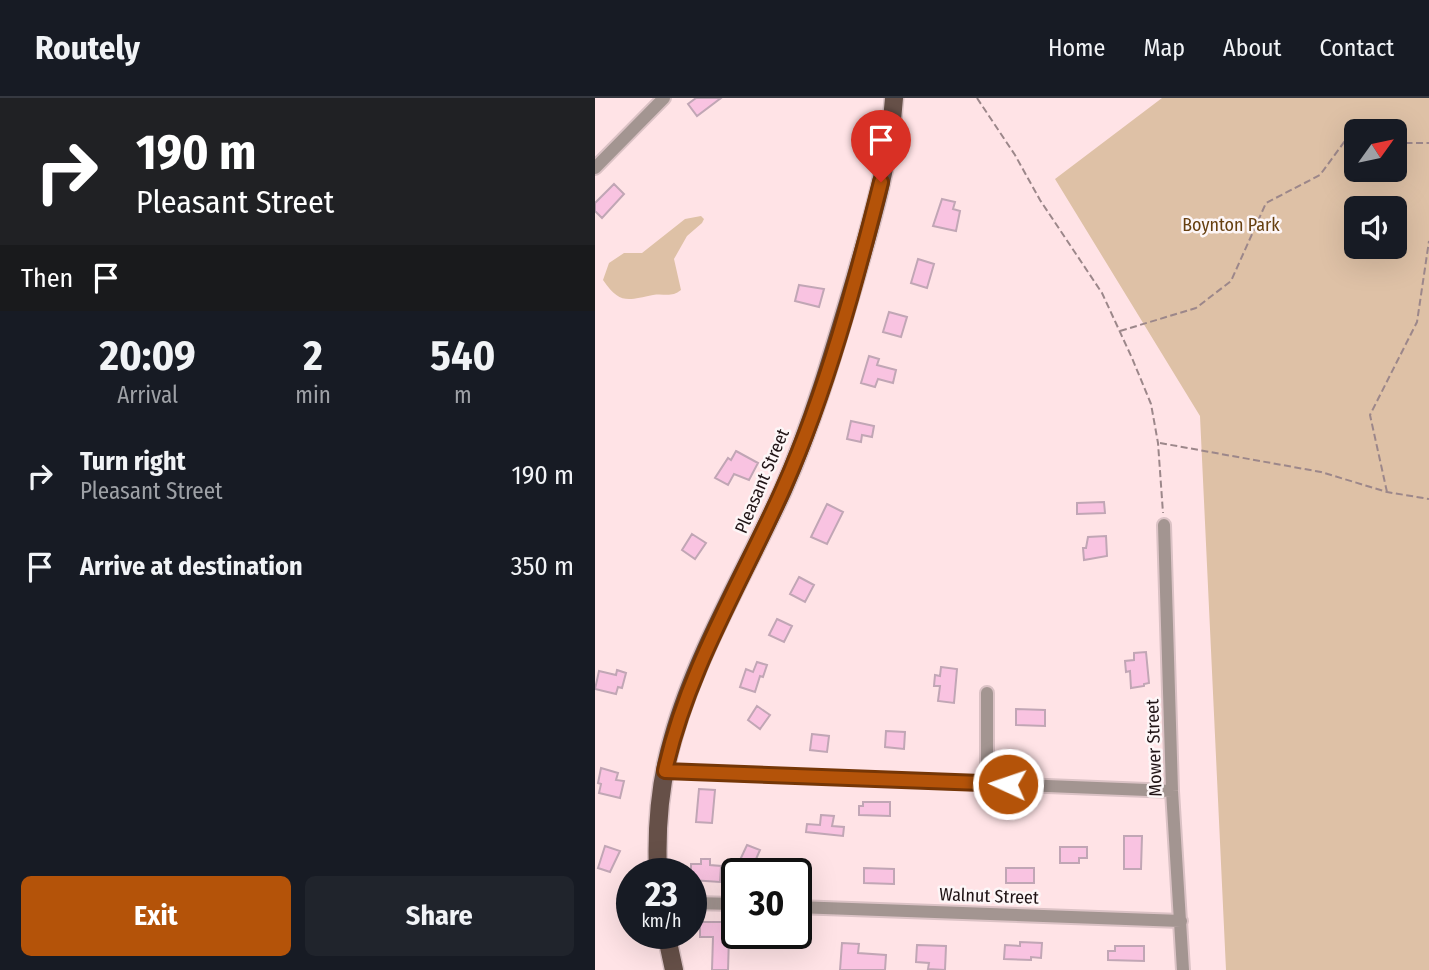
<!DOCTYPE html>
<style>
body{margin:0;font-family:"Fira Sans Condensed",sans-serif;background:#20242c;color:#f1f3f6;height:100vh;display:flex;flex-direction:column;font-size:26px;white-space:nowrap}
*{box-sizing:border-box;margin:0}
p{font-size:23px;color:#9ea1a6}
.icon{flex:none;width:38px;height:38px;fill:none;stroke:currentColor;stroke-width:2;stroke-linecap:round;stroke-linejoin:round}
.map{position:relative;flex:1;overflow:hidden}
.sheet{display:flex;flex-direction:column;background:#171b24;width:595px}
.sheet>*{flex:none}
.top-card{background:#202124;color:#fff;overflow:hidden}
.needle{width:46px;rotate:57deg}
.fabs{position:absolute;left:749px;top:21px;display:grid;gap:14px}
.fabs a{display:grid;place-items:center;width:63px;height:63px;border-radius:10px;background:#171b24;box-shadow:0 7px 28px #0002;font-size:35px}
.speed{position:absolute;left:21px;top:760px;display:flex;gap:14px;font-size:35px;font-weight:700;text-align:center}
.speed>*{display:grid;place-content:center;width:91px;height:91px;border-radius:50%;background:#171b24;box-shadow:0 7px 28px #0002;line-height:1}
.speed small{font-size:18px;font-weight:400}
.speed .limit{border:4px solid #111;border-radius:10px;background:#fff;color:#111}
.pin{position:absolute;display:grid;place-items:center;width:60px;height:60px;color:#fff;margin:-72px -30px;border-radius:50% 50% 50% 0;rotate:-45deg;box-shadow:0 0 7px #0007}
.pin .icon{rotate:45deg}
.me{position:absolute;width:77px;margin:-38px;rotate:273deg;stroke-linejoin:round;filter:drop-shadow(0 0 5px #0008)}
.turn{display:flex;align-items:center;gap:24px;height:147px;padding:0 21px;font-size:32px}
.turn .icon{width:91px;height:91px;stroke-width:2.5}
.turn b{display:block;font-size:49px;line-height:60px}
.then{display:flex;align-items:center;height:66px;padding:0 21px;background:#0003;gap:14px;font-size:26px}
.eta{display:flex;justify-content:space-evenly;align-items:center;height:119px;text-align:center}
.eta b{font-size:42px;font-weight:700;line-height:49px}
.action{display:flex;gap:14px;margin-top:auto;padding:14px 21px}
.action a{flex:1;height:80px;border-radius:10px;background:#b45309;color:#fff;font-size:28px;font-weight:700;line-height:80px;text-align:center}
.action a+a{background:#20242c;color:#f1f3f6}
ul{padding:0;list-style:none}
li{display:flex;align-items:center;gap:21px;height:91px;padding:0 21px}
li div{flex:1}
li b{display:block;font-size:26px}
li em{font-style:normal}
header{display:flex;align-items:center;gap:42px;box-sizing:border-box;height:98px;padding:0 35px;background:#171b24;border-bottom:2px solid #363941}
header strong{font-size:33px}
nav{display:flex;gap:38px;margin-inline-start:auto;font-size:24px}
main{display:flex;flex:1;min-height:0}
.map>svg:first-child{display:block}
</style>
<header>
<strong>Routely</strong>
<nav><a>Home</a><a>Map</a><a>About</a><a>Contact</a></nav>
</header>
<main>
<section class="sheet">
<div class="top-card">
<div class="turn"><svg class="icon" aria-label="right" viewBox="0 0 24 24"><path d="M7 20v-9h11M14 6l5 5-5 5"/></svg><div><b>190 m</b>Pleasant Street</div></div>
<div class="then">Then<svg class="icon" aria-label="arrive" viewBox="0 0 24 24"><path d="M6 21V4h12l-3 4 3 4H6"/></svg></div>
</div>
<div class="eta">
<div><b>20:09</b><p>Arrival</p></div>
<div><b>2</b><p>min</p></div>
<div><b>540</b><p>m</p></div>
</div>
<ul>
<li><svg class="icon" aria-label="right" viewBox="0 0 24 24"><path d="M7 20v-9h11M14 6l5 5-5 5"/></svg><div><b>Turn right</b><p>Pleasant Street</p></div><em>190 m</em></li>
<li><svg class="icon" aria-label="arrive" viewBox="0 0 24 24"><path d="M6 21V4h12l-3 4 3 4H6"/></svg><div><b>Arrive at destination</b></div><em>350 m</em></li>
</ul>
<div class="action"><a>Exit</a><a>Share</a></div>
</section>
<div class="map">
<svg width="834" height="872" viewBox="0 0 834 872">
<rect width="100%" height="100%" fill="#ffe3e6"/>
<!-- green -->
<path fill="#dec1a6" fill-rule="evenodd" d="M 567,0 L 834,0 L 834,872 L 631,872 L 605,318 L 460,81 ZM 761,33 L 800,33 L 800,72 L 761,72 ZM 761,110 L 800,110 L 800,149 L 761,149 Z
M 106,118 L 109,121 L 107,125 L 92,138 L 79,161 L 86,192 C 76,200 69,195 58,197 C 33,202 25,207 8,182 L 14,165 L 29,155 L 47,155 L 90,121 Z"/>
<!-- building -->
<path fill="#f9c3e1" stroke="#c1a6b5" stroke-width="2" d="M 101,0 L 126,0 L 102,18 L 93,6 Z
M 19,86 L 29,96 L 7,120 L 0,113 L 0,105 Z
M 347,101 L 360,104 L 358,111 L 365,113 L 361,133 L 338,128 Z
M 323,161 L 339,166 L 332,190 L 316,185 Z
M 204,187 L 229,191 L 224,209 L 200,203 Z
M 294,214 L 312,219 L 306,239 L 288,234 Z
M 274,258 L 284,261 L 282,267 L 301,272 L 298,285 L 283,281 L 280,289 L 266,285 Z
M 256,323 L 279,328 L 277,339 L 267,337 L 266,344 L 252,341 Z
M 141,353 L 163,365 L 154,382 L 139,376 L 133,387 L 120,380 L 133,360 L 136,362 Z
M 509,404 L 510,415 L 482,416 L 482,405 Z
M 232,406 L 248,414 L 232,446 L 216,439 Z
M 97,436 L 111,445 L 100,461 L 87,452 Z
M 511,438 L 512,458 L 489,462 L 488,450 L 491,450 L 493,439 Z
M 204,479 L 219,487 L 210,504 L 195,496 Z
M 182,521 L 197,528 L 189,544 L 174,537 Z
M 551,554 L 554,585 L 549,586 L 549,588 L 536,590 L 535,573 L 531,574 L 530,563 L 539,562 L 539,555 Z
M 162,564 L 172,567 L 168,579 L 165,578 L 160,594 L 145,589 L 151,571 L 158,574 Z
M 346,569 L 362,571 L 359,605 L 343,603 L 345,588 L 339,588 L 340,577 L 345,578 Z
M 22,572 L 31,575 L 27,590 L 23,589 L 21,596 L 0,591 L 4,573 L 21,577 Z
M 162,608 L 175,617 L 165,631 L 153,622 Z
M 421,611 L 450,612 L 450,628 L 421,627 Z
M 291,633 L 310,634 L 309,651 L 290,649 Z
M 217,636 L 234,638 L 232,654 L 215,652 Z
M 6,670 L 23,675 L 21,682 L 29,683 L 25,700 L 4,695 L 6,686 L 3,685 Z
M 104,691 L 120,692 L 117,725 L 101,724 Z
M 268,704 L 295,704 L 295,718 L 264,717 L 264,708 L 268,708 Z
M 226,717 L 239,718 L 237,728 L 249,729 L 248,738 L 211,734 L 212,726 L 225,727 Z
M 529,738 L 547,738 L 546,771 L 529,771 Z
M 152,747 L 165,752 L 158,768 L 145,762 Z
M 10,748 L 25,753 L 15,774 L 3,770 Z
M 465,749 L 492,749 L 492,760 L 484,760 L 484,765 L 465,765 Z
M 106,761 L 115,761 L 115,767 L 126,768 L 125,784 L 96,782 L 96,766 L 106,766 Z
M 269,770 L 299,771 L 299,786 L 269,785 Z
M 411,770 L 439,770 L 439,785 L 411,785 Z
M 105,824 L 134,824 L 134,827 L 142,827 L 142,839 L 134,839 L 133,872 L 117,872 L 118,839 L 105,839 Z
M 425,844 L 447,845 L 446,860 L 436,859 L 436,862 L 409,861 L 410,847 L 425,848 Z
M 247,845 L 264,846 L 263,855 L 291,857 L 290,872 L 245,872 Z
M 322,847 L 351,848 L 350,872 L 333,871 L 334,865 L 321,864 Z
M 520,848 L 549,848 L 549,863 L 513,862 L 513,853 L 520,853 Z"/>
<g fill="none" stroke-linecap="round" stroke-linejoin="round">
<!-- minor casing -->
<g stroke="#dbc2c5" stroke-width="16">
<path id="minor" d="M 0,70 L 69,0
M 569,427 L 577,693 L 588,872
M 70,673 L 577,693
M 392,684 L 392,595
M 96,805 L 142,806
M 201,809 L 586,823"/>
</g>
<!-- primary casing -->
<g stroke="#dbc2c5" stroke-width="21">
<path id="primary" d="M 63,775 C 61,729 65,683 78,639 C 101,556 152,471 188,392 C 218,324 239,252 260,181 C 277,122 295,62 299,0
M 71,835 L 79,872"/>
</g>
<!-- path -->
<path stroke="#9c878a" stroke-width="2" stroke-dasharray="7 3.5" stroke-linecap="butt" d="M 382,0 L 420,57 L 445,102 L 507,195 L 537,260 L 556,306 L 563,345 L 568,415
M 800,45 L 834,45
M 525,233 L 601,210 L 636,183 L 671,105 L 725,77 L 755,36 L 761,38
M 565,345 L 726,374 L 792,394 L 834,401
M 792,394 L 775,317 L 822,224 L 834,143"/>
<!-- minor -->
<use href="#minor" stroke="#a39591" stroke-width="12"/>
<!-- primary -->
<use href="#primary" stroke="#665048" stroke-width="18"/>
</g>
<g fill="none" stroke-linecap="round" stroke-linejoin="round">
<!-- route casing -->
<g stroke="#753606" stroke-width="18">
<path id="route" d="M 286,84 C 260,187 232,292 189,389 C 148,482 92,572 70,673 L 413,686"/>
</g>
<!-- route -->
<use href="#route" stroke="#b45309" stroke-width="12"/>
</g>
<g text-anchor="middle" stroke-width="5" stroke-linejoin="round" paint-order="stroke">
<!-- park labels -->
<g font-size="18" fill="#663f0f" stroke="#fdf6f7">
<text x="636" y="133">Boynton Park</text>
</g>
<!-- street labels -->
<g font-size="18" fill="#201416" stroke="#fdf6f7">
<text transform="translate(167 383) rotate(-67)" y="6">Pleasant Street</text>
<text transform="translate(559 650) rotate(-92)" y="6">Mower Street</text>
<text transform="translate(394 798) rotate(2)" y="6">Walnut Street</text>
</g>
</g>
</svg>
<div class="fabs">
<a><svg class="needle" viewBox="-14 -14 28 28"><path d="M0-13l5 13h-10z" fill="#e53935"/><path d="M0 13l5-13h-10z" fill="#9ea1a6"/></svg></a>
<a><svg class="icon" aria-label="sound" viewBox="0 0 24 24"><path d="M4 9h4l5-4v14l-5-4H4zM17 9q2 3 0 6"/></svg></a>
</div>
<div class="speed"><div>23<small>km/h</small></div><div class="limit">30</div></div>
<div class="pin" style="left:286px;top:84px;background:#d93025"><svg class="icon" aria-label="arrive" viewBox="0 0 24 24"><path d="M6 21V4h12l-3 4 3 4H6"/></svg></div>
<svg class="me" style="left:413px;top:686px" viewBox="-20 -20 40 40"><circle r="17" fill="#b45309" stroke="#fff" stroke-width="3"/><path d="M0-11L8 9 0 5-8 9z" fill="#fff"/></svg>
</div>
</main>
